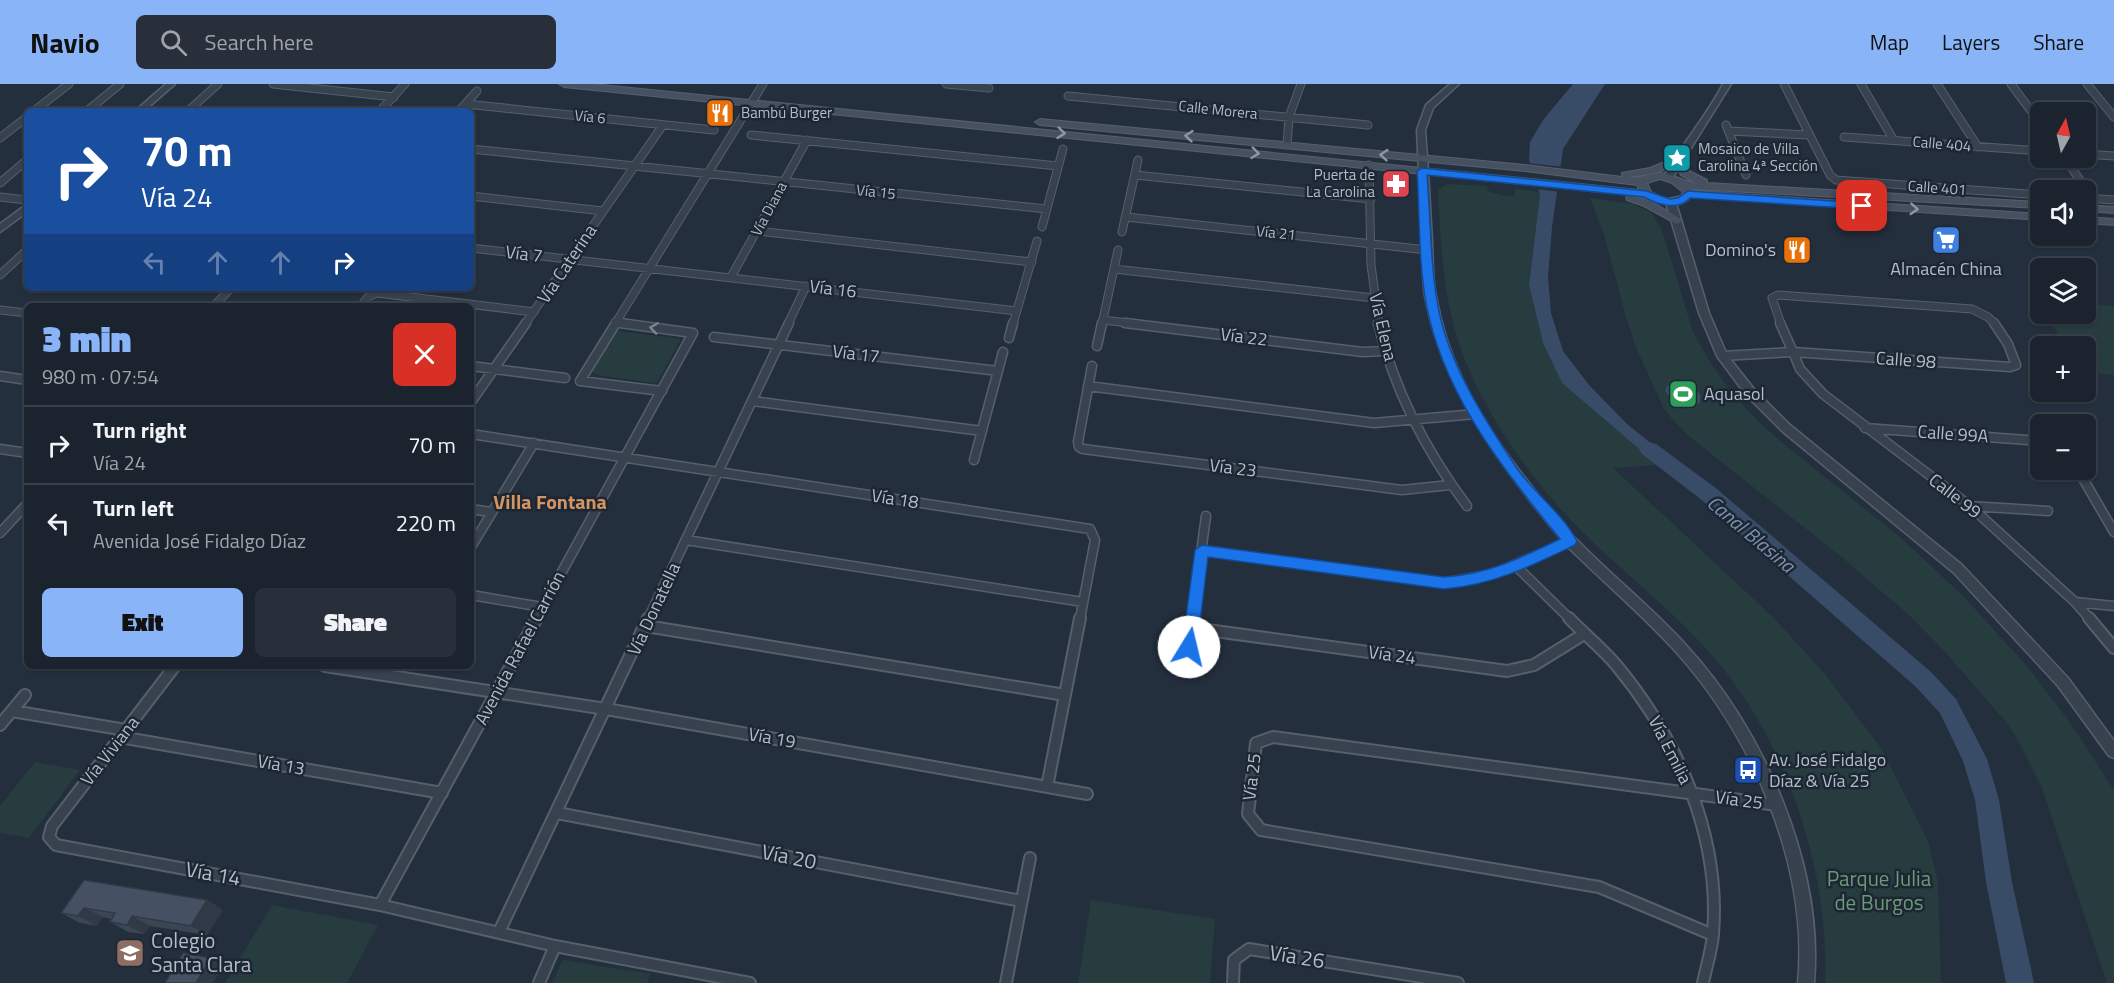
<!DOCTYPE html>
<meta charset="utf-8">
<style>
body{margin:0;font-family:"Titillium Web",sans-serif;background:#282f3a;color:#f1f3f6;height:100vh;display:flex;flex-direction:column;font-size:22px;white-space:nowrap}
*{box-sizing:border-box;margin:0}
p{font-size:20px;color:#a0a4aa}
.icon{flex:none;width:33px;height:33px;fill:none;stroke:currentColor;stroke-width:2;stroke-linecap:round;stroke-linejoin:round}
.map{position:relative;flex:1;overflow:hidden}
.sheet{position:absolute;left:24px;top:219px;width:450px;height:366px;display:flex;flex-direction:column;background:#1b232e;border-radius:9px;box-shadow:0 2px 4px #0004,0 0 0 2px #39404a}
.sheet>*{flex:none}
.banner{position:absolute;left:24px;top:24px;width:450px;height:183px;border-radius:9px;box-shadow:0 2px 4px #0004,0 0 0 2px #39404a;background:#1a4fa0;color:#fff;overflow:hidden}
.needle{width:39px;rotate:8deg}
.tools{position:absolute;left:2030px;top:18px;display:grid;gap:12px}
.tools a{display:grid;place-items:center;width:66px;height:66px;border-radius:9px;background:#1b232e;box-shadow:0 2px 4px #0004,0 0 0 2px #39404a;font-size:30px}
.pin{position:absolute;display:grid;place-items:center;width:51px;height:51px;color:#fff;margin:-26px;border-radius:12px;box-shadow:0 3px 9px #0006}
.me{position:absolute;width:66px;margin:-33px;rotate:9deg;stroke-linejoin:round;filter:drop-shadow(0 0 4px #0008)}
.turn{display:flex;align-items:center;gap:21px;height:126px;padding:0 18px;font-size:27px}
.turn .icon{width:78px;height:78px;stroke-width:2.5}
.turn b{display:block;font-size:42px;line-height:51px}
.lanes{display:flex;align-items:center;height:57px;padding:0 18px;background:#0003;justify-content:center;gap:30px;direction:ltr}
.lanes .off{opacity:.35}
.round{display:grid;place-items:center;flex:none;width:63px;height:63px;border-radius:9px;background:#282f3a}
.head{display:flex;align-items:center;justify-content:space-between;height:102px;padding:0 18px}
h1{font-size:36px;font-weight:800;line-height:45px;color:#8ab4f8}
.cta{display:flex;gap:12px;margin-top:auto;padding:12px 18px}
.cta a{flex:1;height:69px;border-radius:9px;background:#8ab4f8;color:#111;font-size:24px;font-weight:800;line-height:69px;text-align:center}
.cta a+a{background:#282f3a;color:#f1f3f6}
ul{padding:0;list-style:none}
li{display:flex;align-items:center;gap:18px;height:78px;padding:0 18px;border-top:2px solid #39404a}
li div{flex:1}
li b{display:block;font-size:22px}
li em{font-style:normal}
header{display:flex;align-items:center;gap:36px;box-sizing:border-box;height:84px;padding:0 30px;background:#8ab4f8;color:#111}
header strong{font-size:28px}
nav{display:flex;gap:33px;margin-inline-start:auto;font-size:21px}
.search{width:420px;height:54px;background:#282f3a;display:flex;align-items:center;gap:15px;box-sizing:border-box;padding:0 21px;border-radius:9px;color:#a0a4aa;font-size:22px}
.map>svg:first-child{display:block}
</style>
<header>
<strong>Navio</strong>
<div class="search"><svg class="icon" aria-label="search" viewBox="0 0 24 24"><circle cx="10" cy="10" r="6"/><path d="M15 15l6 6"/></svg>Search here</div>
<nav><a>Map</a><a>Layers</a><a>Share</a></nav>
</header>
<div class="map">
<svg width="2114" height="899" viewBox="0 0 2114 899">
<rect width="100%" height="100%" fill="#242f3e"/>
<!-- green -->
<path fill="#263c3f" d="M 1447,100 L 1486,102 L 1490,108 L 1505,112 L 1515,111 L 1515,105 L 1540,108 L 1529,201 L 1543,259 L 1562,299 L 1658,381 L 1613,384 L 1773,533 L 1825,590 L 1881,664 L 1928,757 L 1938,799 L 1941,899 L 1825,899 C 1830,789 1787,658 1715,575 C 1671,523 1615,483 1569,434 C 1530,392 1495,343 1471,290 C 1444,233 1441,167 1438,106 Z
M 1590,114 L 1633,120 L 1652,129 L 1662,146 L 1693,248 L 1710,278 L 1731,308 L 1759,338 L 1784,360 L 1900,453 L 1963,512 L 2027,582 L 2071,640 L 2114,706 L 2114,899 L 2107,899 L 2042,704 L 2018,656 L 2006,638 L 1946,569 L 1910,532 L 1844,475 L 1690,353 L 1673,336 L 1664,325 L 1637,266 L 1625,230 L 1604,150 Z
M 2085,220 L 2114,222 L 2114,291 L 2085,288 L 2085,262 L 2066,262 L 2045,230 L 2085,230 Z
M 618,247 L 681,255 L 658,297 L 654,299 L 597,291 L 592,288 L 614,249 Z
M 35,678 L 80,686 L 29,754 L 0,749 L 0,722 Z
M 1091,816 L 1215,835 L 1210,899 L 1078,899 Z
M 272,821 L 378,841 L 347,899 L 225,899 Z
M 563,876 L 650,890 L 647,899 L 552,899 Z"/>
<!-- water -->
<path fill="#394c67" d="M 1573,0 L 1605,0 L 1563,65 L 1552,143 L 1548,194 L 1551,229 L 1563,267 L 1589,301 L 1627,340 L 1679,382 L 1658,381 L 1562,299 L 1543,259 L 1529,201 L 1540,110 L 1529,76 L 1530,58 L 1543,36 Z
M 1673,299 C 1684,298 1694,302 1700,311 L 1700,319 L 1689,323 L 1674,319 L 1665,307 L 1667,302 Z"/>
<!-- pier -->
<path fill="#242f3e" d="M 1527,79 L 1564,83 L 1561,108 L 1536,105 Z"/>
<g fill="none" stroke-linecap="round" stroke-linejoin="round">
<!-- river -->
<path fill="#394c67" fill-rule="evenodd" d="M 1649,358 L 1656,360 L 1717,405 L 1931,588 L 1956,615 L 1987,675 L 1999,716 L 2012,798 L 2034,899 L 2006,899 L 1986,798 L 1975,716 L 1963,677 L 1940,629 L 1915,602 L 1703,417 L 1642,370 L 1639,365 L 1642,360 Z"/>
<!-- minor-far2 casing -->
<g stroke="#565f6c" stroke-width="9">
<path id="minor-far2" d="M 273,0 L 394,13
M 946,0 L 989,4
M 1784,0 L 1830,91 L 1836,96 L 2040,111
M 1861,0 L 1893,55
M 1937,0 L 1978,63
M 2011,0 L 2040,39
M 2087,0 L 2114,33
M 1068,12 L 1368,41
M 466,20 L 714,46
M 88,26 L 104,27
M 34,27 L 69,0
M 87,27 L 120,0
M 188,27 L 218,0
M 380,27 L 405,0
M 459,27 L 477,7
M 1726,41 L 1746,91
M 1729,47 L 1809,51
M 751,51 L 1058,82
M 1844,53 L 2040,67
M 0,54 L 27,33
M 1287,61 L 1289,33 L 1301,0
M 471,65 L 1047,125
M 2085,70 L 2114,72
M 2065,74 L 2092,114
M 1369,81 L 1371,181 L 1379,240
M 1135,91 L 1371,115
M 0,99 L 27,76
M 471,112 L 603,127
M 0,113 L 27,116
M 2086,114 L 2114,116
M 1126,133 L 1427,166
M 1042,143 L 1063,65
M 758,147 L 1032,178
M 1122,148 L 1138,76
M 471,164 L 1017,227
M 1114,185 L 1374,214
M 0,191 L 27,166
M 731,193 L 807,56
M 214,222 L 231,204
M 361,222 L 368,213 L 377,209 L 534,228
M 0,226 L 27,229
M 1103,236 L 1137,240
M 615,238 L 630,240
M 525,240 L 663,41
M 615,240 L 763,0
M 788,240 L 806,202
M 1013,240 L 1037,157
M 1102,240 L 1118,166
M 1781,240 L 1772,214 L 1778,211 L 1972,225 L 1988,233 L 1995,240"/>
</g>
<!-- minor-far1 casing -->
<g stroke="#565f6c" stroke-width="11">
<path id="minor-far1" d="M 616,239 L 580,297 L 662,307
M 1125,239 L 1363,268 L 1385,267
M 1378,239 C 1394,306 1426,367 1467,422
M 1780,239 L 1793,268
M 714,253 L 998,287
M 1009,254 L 1013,239
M 1097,262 L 1102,239
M 1793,268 L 2010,283 L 2016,281 L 2008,260 L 1994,239
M 1793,268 L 1800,285 L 1823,310 L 1970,422 L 2075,518 L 2090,535
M 1722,272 L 1793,268
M 471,282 L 565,294
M 1092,282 L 1078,358 L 1079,363 L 1083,365 L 1402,406 L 1450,401
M 0,292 L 27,296
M 1088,302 L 1374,339 L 1475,330
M 752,317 L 982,347
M 471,318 L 526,239
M 1865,344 L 2040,357
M 471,350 L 1090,445 L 1095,456 L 1080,535
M 0,365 L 27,369
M 974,376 L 1003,268
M 2078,386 L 2114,448
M 1970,422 L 2048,427
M 471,425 L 491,428
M 0,449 L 27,420
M 686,456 L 1083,518
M 471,463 L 534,359
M 1202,466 L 1444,499 L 1493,490 L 1570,457
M 1516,482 L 1570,535
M 471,511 L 542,523
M 2075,518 L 2114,522
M 536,535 L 693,249 L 620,239
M 648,535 L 789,239
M 1192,535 L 1206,432"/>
</g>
<!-- minor casing -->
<g stroke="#565f6c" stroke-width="14">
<path id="minor" d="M 1569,534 C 1584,550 1603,565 1617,582 C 1678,656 1721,752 1713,850 C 1712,866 1706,883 1703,899
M 2089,534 L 2114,564
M 646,542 L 1065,611
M 1193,544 L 1507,587 L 1534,581 L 1584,550
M 175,582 L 52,742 L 49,753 L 56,761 L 380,821 L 555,862 L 750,899
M 325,582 L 606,625 L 1087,710
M 1186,582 L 1192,534
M 12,627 L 126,646
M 0,641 L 25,611
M 120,653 L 442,709
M 1047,703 L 1080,534
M 557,729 L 1021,817
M 380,821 L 537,534
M 499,848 L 648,534
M 1713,851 L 1599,803 L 1261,746 L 1248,730 L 1256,659 L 1273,653 L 1777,721
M 539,899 L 555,862
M 1006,899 L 1030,774
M 1233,899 L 1234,876 L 1249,865 L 1458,899"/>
</g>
<!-- tertiary casing -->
<g stroke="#565f6c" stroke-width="3">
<path id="tertiary" d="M 166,0 L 175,0 L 144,27 L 135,27 Z
M 1450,0 L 1459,0 L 1433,24 L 1425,46 C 1428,83 1430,121 1432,158 C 1433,176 1432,195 1436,212 C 1441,241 1450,269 1463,296 C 1483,339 1511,377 1541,414 C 1552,428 1563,442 1576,455 C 1611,491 1651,523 1685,560 C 1764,645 1824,782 1814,899 L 1798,899 C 1809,783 1753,654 1677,569 C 1643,531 1604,499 1568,463 C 1556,450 1545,436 1534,422 C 1503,382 1473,341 1452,295 C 1440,269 1430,240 1425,212 C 1422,194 1423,176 1422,158 C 1420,121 1419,83 1417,46 L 1426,21 Z
M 1723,0 L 1731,0 L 1671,96 L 1665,96 L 1663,94 C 1681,61 1706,33 1723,0 Z
M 1671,116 L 1676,119 L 1709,229 L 1727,271 L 1754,305 L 1790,341 L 1962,481 L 2068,594 L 2114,657 L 2114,674 L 2109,672 L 2058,602 L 1954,489 L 1782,347 L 1746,311 L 1717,272 L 1699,229 L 1666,119 Z
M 27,120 L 27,128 L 0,148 L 0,140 Z"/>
</g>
<!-- secondary casing -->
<g stroke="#565f6c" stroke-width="2">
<path id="secondary" d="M 559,0 L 592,0 L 1639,106 L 1637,101 L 1525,87 L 1040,41 L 1035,38 L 1040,35 L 1525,81 L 1622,93 L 1622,89 L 1650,84 L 1677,73 L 1681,74 L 1689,87 L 1707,96 L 1707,99 L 2040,118 L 2040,124 L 1691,105 L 1693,107 L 2040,130 L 2040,136 L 1691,113 C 1675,131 1653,114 1635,112 L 1652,118 L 1681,135 L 1682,137 L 1677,140 L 1644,122 L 1627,116 L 1626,114 L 1629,111 L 564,3 ZM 1675,81 L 1681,91 L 1696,99 C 1683,98 1672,89 1659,89 C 1648,90 1641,95 1630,93 L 1656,89 ZM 1660,95 L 1672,99 L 1683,108 L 1681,112 L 1666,115 L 1651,108 L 1647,99 Z
M 2085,121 L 2114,123 L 2114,129 L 2085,127 Z
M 2085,133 L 2114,135 L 2114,141 L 2085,139 Z"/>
</g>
<!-- minor-far2 -->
<use href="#minor-far2" stroke="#38414e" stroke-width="7"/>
<!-- minor-far1 -->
<use href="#minor-far1" stroke="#38414e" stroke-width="8"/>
<!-- minor -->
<use href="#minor" stroke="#38414e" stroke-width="10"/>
<!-- tertiary -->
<use href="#tertiary" fill="#38414e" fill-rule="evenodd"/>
<!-- secondary -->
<use href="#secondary" fill="#465061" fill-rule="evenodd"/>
</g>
<!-- wall -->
<path fill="#3b4654" d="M 84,796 L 207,816 L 223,826 L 207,851 L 150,842 L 144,850 L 128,848 L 110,838 L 111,835 L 103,833 L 97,842 L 80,839 L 61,829 Z"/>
<!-- shaded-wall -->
<path fill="#303945" d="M 207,816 L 223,826 L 207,851 L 191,842 Z
M 84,824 L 103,833 L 97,842 L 78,832 Z
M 132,832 L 150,842 L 144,850 L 127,841 Z
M 211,874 L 224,881 L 213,899 L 196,899 Z"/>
<!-- building -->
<path fill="#455162" stroke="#303945" stroke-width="1.5" d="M 84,796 L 207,816 L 191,842 L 132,832 L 127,841 L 110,838 L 115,829 L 84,824 L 78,832 L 61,829 Z
M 183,869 L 211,874 L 196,899 L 165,899 Z"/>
<!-- one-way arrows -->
<defs><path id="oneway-chevron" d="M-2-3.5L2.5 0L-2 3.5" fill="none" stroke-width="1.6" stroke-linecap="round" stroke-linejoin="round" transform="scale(1.5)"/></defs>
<g stroke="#8e96a5">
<use href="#oneway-chevron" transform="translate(1061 49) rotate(6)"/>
<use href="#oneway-chevron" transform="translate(1189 52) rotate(-175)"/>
<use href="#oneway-chevron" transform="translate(1255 69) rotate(6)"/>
<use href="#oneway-chevron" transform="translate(1384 71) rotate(-175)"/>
<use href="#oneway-chevron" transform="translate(1914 125) rotate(4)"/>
</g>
<use stroke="#7c8592" href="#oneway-chevron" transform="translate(654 244) rotate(-172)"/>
<!-- route -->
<path fill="#1a73e8" stroke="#114b97" stroke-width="1.5" d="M 1422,84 L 1647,107 L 1670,115 L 1678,114 L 1688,107 L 1862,119 L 1867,122 L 1862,125 L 1690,114 C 1678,127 1658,121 1644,113 L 1427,91 C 1431,137 1430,187 1440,232 C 1453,287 1485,336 1516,383 C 1534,409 1562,429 1577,457 L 1575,461 C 1531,482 1493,501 1444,505 L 1208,473 L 1197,563 L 1195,568 L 1189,569 L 1184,568 L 1182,563 L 1195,466 L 1202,461 L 1444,493 C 1489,490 1520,474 1560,455 C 1506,389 1449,318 1429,233 C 1418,189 1420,133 1417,87 Z"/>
<!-- icons -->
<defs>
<g id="restaurant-square" transform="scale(1.5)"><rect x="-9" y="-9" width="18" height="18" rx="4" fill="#e8710a" stroke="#1d2633"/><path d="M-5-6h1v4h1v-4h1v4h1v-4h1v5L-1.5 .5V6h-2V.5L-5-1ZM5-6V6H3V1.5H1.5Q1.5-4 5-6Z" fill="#fff"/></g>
<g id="sight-square" transform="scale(1.5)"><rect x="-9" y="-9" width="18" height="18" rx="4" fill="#0f9aa8" stroke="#1d2633"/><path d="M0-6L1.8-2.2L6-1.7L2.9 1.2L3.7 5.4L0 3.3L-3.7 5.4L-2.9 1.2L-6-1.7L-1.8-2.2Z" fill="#fff"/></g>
<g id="pharmacy-square" transform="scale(1.5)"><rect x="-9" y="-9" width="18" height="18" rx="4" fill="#e0444e" stroke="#1d2633"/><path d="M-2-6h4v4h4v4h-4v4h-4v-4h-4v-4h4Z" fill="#fff"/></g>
<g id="supermarket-square" transform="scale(1.5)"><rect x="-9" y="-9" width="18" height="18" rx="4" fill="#3f7fe0" stroke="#1d2633"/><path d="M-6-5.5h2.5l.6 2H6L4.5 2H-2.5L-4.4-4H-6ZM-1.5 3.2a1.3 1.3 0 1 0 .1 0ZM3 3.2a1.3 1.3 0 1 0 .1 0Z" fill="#fff"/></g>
<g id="stadium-square" transform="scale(1.5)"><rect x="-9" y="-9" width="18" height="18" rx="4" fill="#2e9e5b" stroke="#1d2633"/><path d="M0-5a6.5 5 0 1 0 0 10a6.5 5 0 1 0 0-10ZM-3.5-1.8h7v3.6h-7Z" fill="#fff"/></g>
<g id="bus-square" transform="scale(1.5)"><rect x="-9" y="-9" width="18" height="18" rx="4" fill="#1a4fb4" stroke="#1d2633"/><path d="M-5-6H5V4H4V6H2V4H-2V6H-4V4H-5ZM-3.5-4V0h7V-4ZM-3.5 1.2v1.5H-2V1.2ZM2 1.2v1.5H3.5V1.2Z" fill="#fff"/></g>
<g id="school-square" transform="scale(1.5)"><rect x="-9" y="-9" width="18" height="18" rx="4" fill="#8d6e63" stroke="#1d2633"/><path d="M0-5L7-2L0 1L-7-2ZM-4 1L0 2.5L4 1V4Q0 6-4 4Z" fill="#fff"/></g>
</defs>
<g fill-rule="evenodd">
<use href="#restaurant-square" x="720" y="29"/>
<use href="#sight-square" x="1677" y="74"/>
<use href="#pharmacy-square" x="1396" y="100"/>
<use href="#supermarket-square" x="1946" y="156"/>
<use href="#restaurant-square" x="1797" y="166"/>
<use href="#stadium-square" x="1683" y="310"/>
<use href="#bus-square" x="1748" y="686"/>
<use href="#school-square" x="130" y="869"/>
</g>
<g text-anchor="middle" stroke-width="5" stroke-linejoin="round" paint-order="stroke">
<!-- far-street labels -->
<g font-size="15" fill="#b4bcc9" stroke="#1d2633">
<text transform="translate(1218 26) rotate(6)" y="5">Calle Morera</text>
<text transform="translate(590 33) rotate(6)" y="5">Vía 6</text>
<text transform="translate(1942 60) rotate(5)" y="5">Calle 404</text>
<text transform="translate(1937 104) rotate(4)" y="5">Calle 401</text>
<text transform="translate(876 108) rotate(6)" y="5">Vía 15</text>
<text transform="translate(769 125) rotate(-62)" y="5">Vía Diana</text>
<text transform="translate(1276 149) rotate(6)" y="5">Vía 21</text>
</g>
<!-- far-poi labels -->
<g font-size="15" fill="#b4bcc9" stroke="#1d2633" text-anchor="start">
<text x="741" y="34">Bambú Burger</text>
<text x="1698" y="70">Mosaico de Villa<tspan x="1698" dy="17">Carolina 4ª Sección</tspan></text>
<text x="1375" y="96" text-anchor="end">Puerta de<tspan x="1375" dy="17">La Carolina</tspan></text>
</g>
<!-- poi labels -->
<g font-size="18" fill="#b4bcc9" stroke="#1d2633" text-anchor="start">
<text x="1776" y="172" text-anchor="end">Domino's</text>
<text x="1946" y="191" text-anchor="middle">Almacén China</text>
<text x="1704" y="316">Aquasol</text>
<text x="1769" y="682">Av. José Fidalgo<tspan x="1769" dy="21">Díaz &amp; Vía 25</tspan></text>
</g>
<!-- street labels -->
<g font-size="18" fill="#b4bcc9" stroke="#1d2633">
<text transform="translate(524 170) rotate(7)" y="6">Vía 7</text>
<text transform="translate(567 180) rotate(-56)" y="6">Vía Caterina</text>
<text transform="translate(833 205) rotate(7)" y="6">Vía 16</text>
<text transform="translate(1383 243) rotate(77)" y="6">Vía Elena</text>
<text transform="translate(1244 253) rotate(7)" y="6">Vía 22</text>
<text transform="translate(856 270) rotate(7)" y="6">Vía 17</text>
<text transform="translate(1906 276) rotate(4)" y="6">Calle 98</text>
<text transform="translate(1953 350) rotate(4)" y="6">Calle 99A</text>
<text transform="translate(1233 384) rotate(7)" y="6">Vía 23</text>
<text transform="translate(1955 412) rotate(38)" y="6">Calle 99</text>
<text transform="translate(895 415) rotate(9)" y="6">Vía 18</text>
<text transform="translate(654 525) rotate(-65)" y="6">Vía Donatella</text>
<text transform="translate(520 564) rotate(-62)" y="6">Avenida Rafael Carrión</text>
<text transform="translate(1392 571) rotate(8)" y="6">Vía 24</text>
<text transform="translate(772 654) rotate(10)" y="6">Vía 19</text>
<text transform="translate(1670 666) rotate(63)" y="6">Vía Emilia</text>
<text transform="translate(110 667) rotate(-52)" y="6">Vía Viviana</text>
<text transform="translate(281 681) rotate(10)" y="6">Vía 13</text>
<text transform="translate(1252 693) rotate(-83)" y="6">Vía 25</text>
<text transform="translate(1739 716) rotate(8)" y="6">Vía 25</text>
</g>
<!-- neighbourhood labels -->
<g font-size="20" font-weight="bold" fill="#d59563" stroke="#1d2633">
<text x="550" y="425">Villa Fontana</text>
</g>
<!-- water labels -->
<g font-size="20" font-style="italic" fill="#7c92b1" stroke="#1d2633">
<text transform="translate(1751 450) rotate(40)" y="7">Canal Blasina</text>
</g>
<!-- near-street labels -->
<g font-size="21" fill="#b4bcc9" stroke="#1d2633">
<text transform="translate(789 773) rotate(11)" y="7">Vía 20</text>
<text transform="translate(213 790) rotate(10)" y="7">Vía 14</text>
<text transform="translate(1297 873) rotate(9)" y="7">Vía 26</text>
</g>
<!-- near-park labels -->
<g font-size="21" fill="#6b9a76" stroke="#1d2633">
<text x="1879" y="802">Parque Julia<tspan x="1879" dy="24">de Burgos</tspan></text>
</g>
<!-- near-poi labels -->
<g font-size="21" fill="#b4bcc9" stroke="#1d2633" text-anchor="start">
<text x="151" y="864">Colegio<tspan x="151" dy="24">Santa Clara</tspan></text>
</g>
</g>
</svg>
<div class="tools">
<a><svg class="needle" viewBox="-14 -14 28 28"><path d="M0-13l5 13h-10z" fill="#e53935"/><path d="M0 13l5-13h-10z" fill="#a0a4aa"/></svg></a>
<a><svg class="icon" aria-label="sound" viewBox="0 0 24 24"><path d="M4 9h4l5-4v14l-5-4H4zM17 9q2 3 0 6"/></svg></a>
<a><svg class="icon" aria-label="layers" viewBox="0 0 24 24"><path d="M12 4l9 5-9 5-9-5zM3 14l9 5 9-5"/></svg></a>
<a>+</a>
<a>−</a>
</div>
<div class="pin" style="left:1862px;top:122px;background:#d93025"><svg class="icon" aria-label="arrive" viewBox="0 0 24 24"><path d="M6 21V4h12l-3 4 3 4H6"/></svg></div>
<svg class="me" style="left:1189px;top:563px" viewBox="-20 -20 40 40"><circle r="19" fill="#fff"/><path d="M0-13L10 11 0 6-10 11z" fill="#1a73e8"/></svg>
<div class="banner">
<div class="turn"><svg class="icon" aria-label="right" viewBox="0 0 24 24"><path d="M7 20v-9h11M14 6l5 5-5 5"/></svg><div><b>70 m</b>Vía 24</div></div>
<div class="lanes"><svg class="icon off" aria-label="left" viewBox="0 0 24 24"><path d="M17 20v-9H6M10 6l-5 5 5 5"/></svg><svg class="icon off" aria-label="ahead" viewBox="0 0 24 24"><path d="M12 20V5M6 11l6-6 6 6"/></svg><svg class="icon off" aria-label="ahead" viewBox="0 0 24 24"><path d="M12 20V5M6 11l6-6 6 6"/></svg><svg class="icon" aria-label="right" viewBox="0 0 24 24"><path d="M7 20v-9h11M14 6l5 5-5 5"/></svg></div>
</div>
<section class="sheet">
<div class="head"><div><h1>3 min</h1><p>980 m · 07:54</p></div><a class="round" style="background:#d93025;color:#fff"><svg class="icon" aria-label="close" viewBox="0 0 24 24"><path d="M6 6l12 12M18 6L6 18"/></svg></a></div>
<ul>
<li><svg class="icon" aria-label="right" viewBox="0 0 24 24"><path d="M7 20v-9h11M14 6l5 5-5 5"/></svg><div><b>Turn right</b><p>Vía 24</p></div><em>70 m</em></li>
<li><svg class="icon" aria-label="left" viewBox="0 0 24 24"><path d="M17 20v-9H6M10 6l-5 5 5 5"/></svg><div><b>Turn left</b><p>Avenida José Fidalgo Díaz</p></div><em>220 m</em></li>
</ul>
<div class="cta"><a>Exit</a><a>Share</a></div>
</section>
</div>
